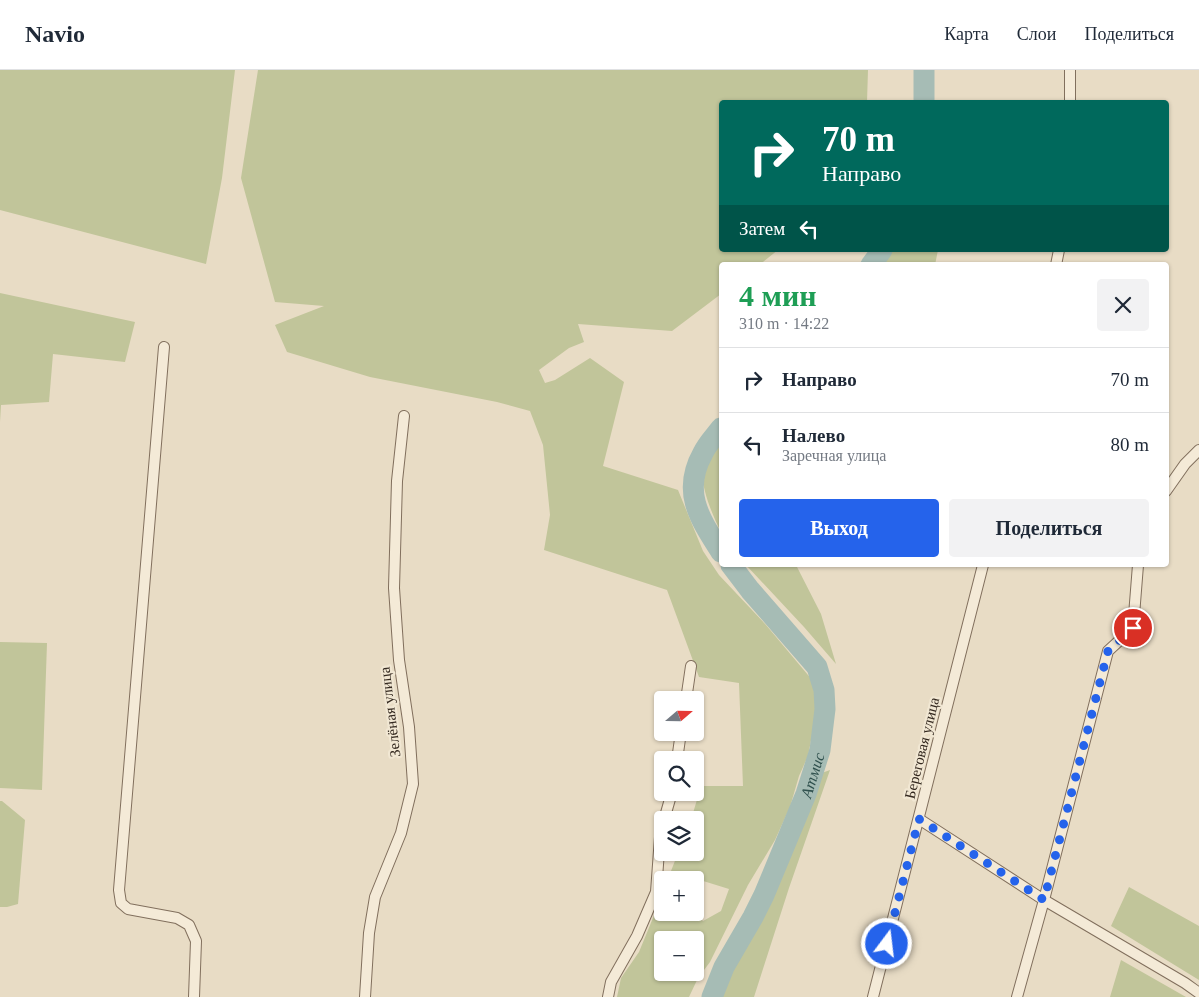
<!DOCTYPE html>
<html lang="ru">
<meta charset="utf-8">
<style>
body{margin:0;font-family:"Times New Roman",serif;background:#f2f2f3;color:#1f2937;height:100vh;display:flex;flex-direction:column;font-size:19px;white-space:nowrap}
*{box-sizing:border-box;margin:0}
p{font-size:16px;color:#747a83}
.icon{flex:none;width:28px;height:28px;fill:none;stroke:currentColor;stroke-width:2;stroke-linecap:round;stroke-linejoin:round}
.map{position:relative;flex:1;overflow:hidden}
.panel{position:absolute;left:719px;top:192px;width:450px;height:305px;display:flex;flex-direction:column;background:#fff;border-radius:5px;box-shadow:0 1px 4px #0004}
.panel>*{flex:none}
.banner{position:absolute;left:719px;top:30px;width:450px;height:152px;border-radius:5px;box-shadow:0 1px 4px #0004;background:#00695c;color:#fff;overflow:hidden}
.needle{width:32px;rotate:70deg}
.fabs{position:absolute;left:654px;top:621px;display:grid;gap:10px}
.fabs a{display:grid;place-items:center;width:50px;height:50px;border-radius:5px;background:#fff;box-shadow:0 1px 4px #0004;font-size:25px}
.pin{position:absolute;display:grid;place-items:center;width:42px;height:42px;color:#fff;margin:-21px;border:2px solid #fff;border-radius:50%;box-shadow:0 1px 5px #0007}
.me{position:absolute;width:55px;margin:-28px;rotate:15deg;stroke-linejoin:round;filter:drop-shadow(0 0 4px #0008)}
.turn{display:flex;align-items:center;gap:18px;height:105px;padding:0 20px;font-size:22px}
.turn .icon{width:65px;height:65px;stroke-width:2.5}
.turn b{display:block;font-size:35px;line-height:42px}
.then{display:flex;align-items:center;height:48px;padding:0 20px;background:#0003;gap:10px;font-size:19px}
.round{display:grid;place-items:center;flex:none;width:52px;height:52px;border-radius:5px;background:#f2f2f3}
.headline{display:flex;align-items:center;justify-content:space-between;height:85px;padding:0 20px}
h1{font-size:30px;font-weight:800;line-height:38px;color:#1e9e55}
.action{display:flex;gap:10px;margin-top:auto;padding:10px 20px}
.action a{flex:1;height:58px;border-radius:5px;background:#2563eb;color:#fff;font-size:20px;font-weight:800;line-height:58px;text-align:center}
.action a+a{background:#f2f2f3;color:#1f2937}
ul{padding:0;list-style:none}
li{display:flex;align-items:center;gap:15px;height:65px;padding:0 20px;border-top:1px solid #e0e1e3}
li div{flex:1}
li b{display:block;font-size:19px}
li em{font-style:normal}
header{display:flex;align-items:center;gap:30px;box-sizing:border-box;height:70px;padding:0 25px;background:#fff;border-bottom:1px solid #e0e1e3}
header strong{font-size:24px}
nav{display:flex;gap:28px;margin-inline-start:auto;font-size:18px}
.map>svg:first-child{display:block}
</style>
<header>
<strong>Navio</strong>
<nav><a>Карта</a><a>Слои</a><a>Поделиться</a></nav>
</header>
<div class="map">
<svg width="1199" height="927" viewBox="0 0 1199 927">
<rect width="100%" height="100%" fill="#e8dcc5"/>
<!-- green -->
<path fill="#c1c59a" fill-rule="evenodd" d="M 0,0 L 235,0 L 222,108 L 206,194 L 0,140 Z
M 258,0 L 868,0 L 867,32 L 721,32 L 721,180 L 778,180 L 759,195 L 721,195 L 721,224 L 672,261 L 578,254 L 584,272 L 569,278 L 539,300 L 545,313 L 555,310 L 590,288 L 624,312 L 603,396 L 678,420 L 703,481 L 719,505 L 766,555 L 813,611 L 817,623 L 817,639 L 808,686 L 799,706 L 790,737 L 775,770 L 748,815 L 710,892 L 698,908 L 689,927 L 617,927 L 621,908 L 639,882 L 655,843 L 662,834 L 662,842 L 694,843 L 703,851 L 721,841 L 729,819 L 671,801 L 678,783 L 695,782 L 695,750 L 691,750 L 701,716 L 743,716 L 739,613 L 699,607 L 667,520 L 544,480 L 550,445 L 543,375 L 530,341 L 497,332 L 370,307 L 287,282 L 275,255 L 324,236 L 275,232 L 241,108 ZM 662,870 L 695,870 L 695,902 L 662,902 Z
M 885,180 L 938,180 L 935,195 L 874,195 Z
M 0,223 L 135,252 L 125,292 L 53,284 L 49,332 L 1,335 L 0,352 Z
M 721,369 L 721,462 C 712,444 695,407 706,387 C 710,381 716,375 721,369 Z
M 746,495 L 796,495 L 821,544 L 836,594 L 804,557 Z
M 0,572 L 47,573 L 42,720 L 0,718 Z
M 830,700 L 789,818 L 754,927 L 719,927 L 722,914 L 734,893 L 746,862 L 767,835 L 787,794 L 819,704 Z
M 0,731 L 2,731 L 25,750 L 18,834 L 7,837 L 0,837 Z
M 1129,817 L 1199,856 L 1199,910 L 1111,856 Z
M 1121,890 L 1186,927 L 1110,927 Z"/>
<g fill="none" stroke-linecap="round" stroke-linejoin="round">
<!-- river -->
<g stroke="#a6bcb5" stroke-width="21">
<path d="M 924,0 L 924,32"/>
<path d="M 871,195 L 882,180"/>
<path d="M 721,358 C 715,366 707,374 703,383 C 681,422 700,449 721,482"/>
<path id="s1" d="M 712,927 L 724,897 L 753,847 L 764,825 L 806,724 L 820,680 L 825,639 L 824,620 L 817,597 L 750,520 L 731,495"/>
</g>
<!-- street casing -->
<g stroke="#816f5d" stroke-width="12">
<path id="street" d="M 1070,32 L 1070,0
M 1056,195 L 1059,180
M 164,277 L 119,820 L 121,833 L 128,839 L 177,848 L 189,855 L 196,871 L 194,927
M 1166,421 L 1185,394 L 1199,380
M 686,630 L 691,596
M 677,690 L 681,662
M 919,749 L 1044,830 L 1185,913 L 1199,923
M 664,750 L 672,722
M 365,927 L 369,863 L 375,827 L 401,763 L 413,714 L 409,657 L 399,590 L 394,518 L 397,411 L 404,346
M 608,927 L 611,912 L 637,866 L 656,822 L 660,767 L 662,757
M 873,927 L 983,495
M 1017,927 L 1044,830 L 1108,581 L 1133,558 L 1138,495"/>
</g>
<!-- street -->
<use href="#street" stroke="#f4ead7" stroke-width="10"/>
</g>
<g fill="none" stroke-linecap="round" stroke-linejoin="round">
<!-- route -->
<path stroke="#2563eb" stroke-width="9" stroke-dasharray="0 16.2" d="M 887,874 L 919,749 L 1044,830 L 1108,581 L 1133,558"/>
</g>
<g text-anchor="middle" stroke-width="4.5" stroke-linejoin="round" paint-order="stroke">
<!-- street labels -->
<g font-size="15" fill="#33281f" stroke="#f1e7d3">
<text transform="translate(390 642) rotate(-97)" y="5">Зелёная улица</text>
<text transform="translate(922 678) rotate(-76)" y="5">Береговая улица</text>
</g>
<!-- water labels -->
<g font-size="16" font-style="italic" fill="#30514e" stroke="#f1e7d3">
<text dy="6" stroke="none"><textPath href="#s1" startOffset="244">Атмис</textPath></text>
</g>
</g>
</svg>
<div class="fabs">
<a><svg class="needle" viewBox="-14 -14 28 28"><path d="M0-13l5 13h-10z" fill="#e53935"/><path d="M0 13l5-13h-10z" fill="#747a83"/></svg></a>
<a><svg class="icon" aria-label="search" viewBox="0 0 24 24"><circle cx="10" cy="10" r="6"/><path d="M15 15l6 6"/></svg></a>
<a><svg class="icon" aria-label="layers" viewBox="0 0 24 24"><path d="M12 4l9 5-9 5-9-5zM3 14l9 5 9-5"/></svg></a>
<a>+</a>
<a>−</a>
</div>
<div class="pin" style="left:1133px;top:558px;background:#d93025"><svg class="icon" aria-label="arrive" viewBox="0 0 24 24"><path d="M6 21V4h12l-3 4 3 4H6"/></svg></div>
<svg class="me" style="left:887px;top:874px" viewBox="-20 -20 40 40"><circle r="17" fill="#2563eb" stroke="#fff" stroke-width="3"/><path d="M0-11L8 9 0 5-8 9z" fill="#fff"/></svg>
<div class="banner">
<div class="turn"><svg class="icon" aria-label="right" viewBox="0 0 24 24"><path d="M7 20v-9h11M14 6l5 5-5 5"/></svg><div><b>70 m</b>Направо</div></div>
<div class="then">Затем<svg class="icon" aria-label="left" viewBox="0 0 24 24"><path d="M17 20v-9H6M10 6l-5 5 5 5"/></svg></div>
</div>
<section class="panel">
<div class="headline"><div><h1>4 мин</h1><p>310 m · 14:22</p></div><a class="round"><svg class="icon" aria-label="close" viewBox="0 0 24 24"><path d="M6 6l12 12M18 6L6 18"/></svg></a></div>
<ul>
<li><svg class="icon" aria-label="right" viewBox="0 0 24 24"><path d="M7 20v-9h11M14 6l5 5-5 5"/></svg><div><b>Направо</b></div><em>70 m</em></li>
<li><svg class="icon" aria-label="left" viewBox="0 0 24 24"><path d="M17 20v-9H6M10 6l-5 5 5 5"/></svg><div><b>Налево</b><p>Заречная улица</p></div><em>80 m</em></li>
</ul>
<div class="action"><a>Выход</a><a>Поделиться</a></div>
</section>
</div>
